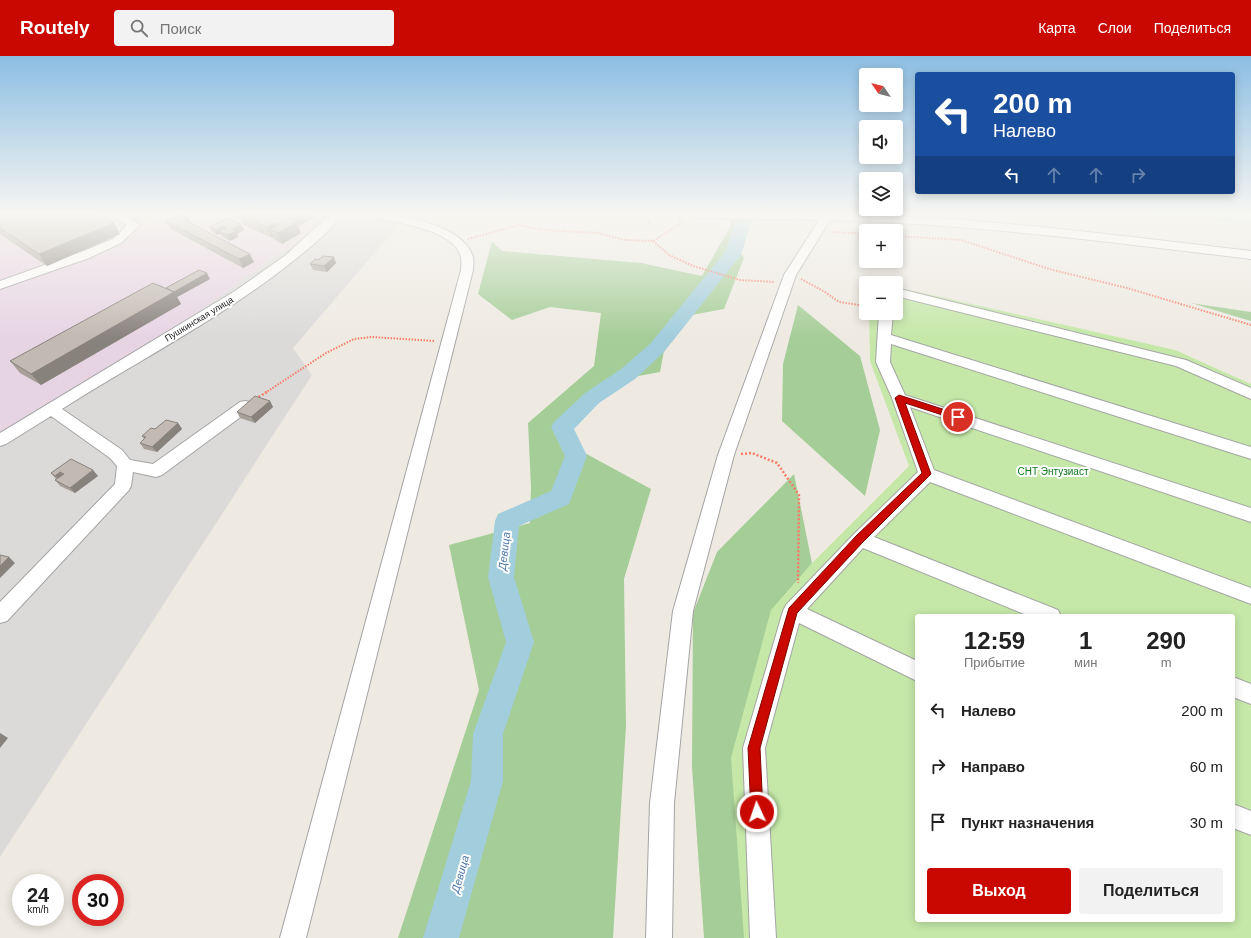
<!DOCTYPE html>
<html lang="ru">
<meta charset="utf-8">
<style>
body{margin:0;font-family:Arial,sans-serif;background:#f2f2f2;color:#222;height:100vh;display:flex;flex-direction:column;font-size:15px;white-space:nowrap}
*{box-sizing:border-box;margin:0}
p{font-size:13px;color:#767676}
.icon{flex:none;width:22px;height:22px;fill:none;stroke:currentColor;stroke-width:2;stroke-linecap:round;stroke-linejoin:round}
.map{position:relative;flex:1;overflow:hidden}
.panel{position:absolute;left:915px;top:558px;width:320px;height:308px;display:flex;flex-direction:column;background:#fff;border-radius:4px;box-shadow:0 2px 10px #0003}
.panel>*{flex:none}
.hud{position:absolute;left:915px;top:16px;width:320px;height:122px;border-radius:4px;box-shadow:0 2px 10px #0003;background:#1a4fa0;color:#fff;overflow:hidden}
.needle{width:26px;rotate:305deg}
.buttons{position:absolute;left:859px;top:12px;display:grid;gap:8px}
.buttons a{display:grid;place-items:center;width:44px;height:44px;border-radius:4px;background:#fff;box-shadow:0 2px 10px #0003;font-size:20px}
.speed{position:absolute;left:12px;top:818px;display:flex;gap:8px;font-size:20px;font-weight:700;text-align:center}
.speed>*{display:grid;place-content:center;width:52px;height:52px;border-radius:50%;background:#fff;box-shadow:0 2px 10px #0003;line-height:1}
.speed small{font-size:10px;font-weight:400}
.speed .limit{border:6px solid #d22;background:#fff;color:#111}
.pin{position:absolute;display:grid;place-items:center;width:34px;height:34px;color:#fff;margin:-17px;border:2px solid #fff;border-radius:50%;box-shadow:0 1px 4px #0007}
.me{position:absolute;width:44px;margin:-22px;rotate:357deg;stroke-linejoin:round;filter:drop-shadow(0 0 3px #0008)}
.turn{display:flex;align-items:center;gap:14px;height:84px;padding:0 12px;font-size:18px}
.turn .icon{width:52px;height:52px;stroke-width:2.5}
.turn b{display:block;font-size:28px;line-height:34px}
.lanes{display:flex;align-items:center;height:38px;padding:0 12px;background:#0003;justify-content:center;gap:20px;direction:ltr}
.lanes .off{opacity:.35}
.eta{display:flex;justify-content:space-evenly;align-items:center;height:68px;text-align:center}
.eta b{font-size:24px;font-weight:700;line-height:28px}
.primary-button{display:flex;gap:8px;margin-top:auto;padding:8px 12px}
.primary-button a{flex:1;height:46px;border-radius:4px;background:#c80801;color:#fff;font-size:16px;font-weight:700;line-height:46px;text-align:center}
.primary-button a+a{background:#f2f2f2;color:#222}
ul{padding:0;list-style:none}
li{display:flex;align-items:center;gap:12px;height:56px;padding:0 12px}
li div{flex:1}
li b{display:block;font-size:15px}
li em{font-style:normal}
header{display:flex;align-items:center;gap:24px;box-sizing:border-box;height:56px;padding:0 20px;background:#c80801;color:#fff}
header strong{font-size:19px}
nav{display:flex;gap:22px;margin-inline-start:auto;font-size:14px}
.search{width:280px;height:36px;background:#f2f2f2;display:flex;align-items:center;gap:10px;box-sizing:border-box;padding:0 14px;border-radius:4px;color:#767676;font-size:15px}
.map>svg:first-child{display:block}
</style>
<header>
<strong>Routely</strong>
<div class="search"><svg class="icon" aria-label="search" viewBox="0 0 24 24"><circle cx="10" cy="10" r="6"/><path d="M15 15l6 6"/></svg>Поиск</div>
<nav><a>Карта</a><a>Слои</a><a>Поделиться</a></nav>
</header>
<div class="map">
<svg width="1251" height="882" viewBox="0 0 1251 882">
<rect width="100%" height="100%" fill="#eeeae2"/>
<!-- residential -->
<path fill="#dbdad9" d="M 331,159 L 375,159 L 401,166 L 293,292 L 312,319 L 0,801 L 0,378 L 198,256 Z"/>
<!-- industrial -->
<path fill="#e7d4e3" d="M 0,159 L 132,159 L 149,169 L 173,159 L 306,159 L 321,166 L 198,256 L 0,378 Z"/>
<!-- grass -->
<path fill="#c5e8a8" fill-rule="evenodd" d="M 896,231 L 1175,294 L 1251,328 L 1251,882 L 742,882 L 726,696 L 767,552 L 909,410 L 870,305 L 869,257 L 896,257 ZM 917,560 L 1233,560 L 1233,864 L 917,864 Z"/>
<!-- forest -->
<path fill="#a5cd97" d="M 729,159 L 764,159 L 757,160 L 731,184 L 744,202 L 724,253 L 670,263 L 660,316 L 600,327 L 559,383 L 651,433 L 624,523 L 626,670 L 613,882 L 398,882 L 479,634 L 449,489 L 530,467 L 531,431 L 528,367 L 594,310 L 601,257 L 550,251 L 512,264 L 478,238 L 492,185 L 502,195 L 641,207 L 702,220 L 731,169 Z
M 1191,247 L 1251,256 L 1251,265 Z
M 798,249 L 860,300 L 880,374 L 865,440 L 782,365 L 783,308 Z
M 794,418 L 812,507 L 771,554 L 731,702 L 744,882 L 704,882 L 692,711 L 693,557 L 717,496 Z"/>
<!-- wetland -->
<path fill="#bfdcd0" d="M 1137,159 L 1251,159 L 1251,169 L 1177,160 Z"/>
<g fill="none" stroke-linecap="round" stroke-linejoin="round">
<!-- river -->
<path fill="#a2cddc" fill-rule="evenodd" d="M 737,159 L 753,159 L 742,196 L 740,200 L 664,296 L 635,323 L 599,347 L 574,373 L 587,400 L 569,448 L 519,470 L 514,521 L 534,586 L 503,678 L 503,725 L 459,882 L 423,882 L 471,725 L 473,678 L 506,586 L 488,521 L 495,465 L 498,458 L 551,435 L 565,400 L 551,371 L 554,366 L 585,337 L 621,313 L 650,288 L 726,195 Z"/>
<!-- minor casing -->
<g stroke="#a4a4a4" stroke-width="2">
<path id="minor" d="M 113,159 L 125,159 L 140,169 L 121,187 L 89,202 L 0,233 L 0,225 L 81,196 L 113,183 L 127,169 L 114,161 Z
M 329,159 L 341,159 C 326,180 303,197 283,213 C 214,266 136,306 62,353 L 122,394 L 130,404 L 153,408 L 240,346 L 245,345 L 250,346 L 253,350 L 250,354 L 162,419 L 156,421 L 133,416 L 131,430 L 129,434 L 7,565 L 0,567 L 0,546 L 115,428 L 117,410 L 110,402 L 51,360 L 6,388 L 0,390 L 0,377 L 235,235 L 286,199 Z
M 371,159 C 399,157 464,169 473,201 C 474,205 473,210 473,214 L 306,882 L 280,882 L 461,214 C 461,210 462,205 461,201 C 454,173 396,167 373,161 Z
M 695,159 C 775,159 856,157 936,162 C 1041,169 1146,183 1251,195 L 1251,203 C 1111,186 971,168 830,164 L 796,219 L 734,399 L 693,555 L 674,747 L 672,882 L 646,882 L 650,747 L 673,555 L 718,399 L 784,219 L 819,164 L 700,162 L 696,161 Z
M 896,232 L 1186,304 L 1251,332 L 1251,343 L 1176,310 L 896,240 Z
M 879,257 L 893,257 L 891,279 L 1251,391 L 1251,403 L 891,288 L 890,306 L 905,339 L 1251,452 L 1251,466 L 910,351 L 934,414 L 1251,532 L 1251,548 L 930,426 L 874,481 L 1058,554 L 1061,560 L 1029,560 L 863,492 L 807,553 L 917,605 L 917,625 L 799,567 L 765,692 L 776,882 L 750,882 L 743,692 L 783,555 L 786,549 L 854,478 L 918,416 L 892,342 L 876,306 Z
M 1233,621 L 1251,628 L 1251,648 L 1233,641 Z
M 1233,748 L 1251,755 L 1251,779 L 1233,772 Z"/>
</g>
<!-- path-far1 -->
<path stroke="#f97c68" stroke-width="2" stroke-dasharray="1.5 1.5" stroke-linecap="butt" d="M 648,161 L 649,170
M 833,176 L 866,178
M 896,180 L 961,184 L 1049,213 L 1127,232 L 1251,269
M 468,183 L 519,169 L 544,174 L 598,177 L 625,184 L 653,185 L 681,167 L 678,159
M 653,185 L 669,199 L 693,210 L 740,224 L 775,226
M 801,223 L 825,236 L 839,246 L 866,250
M 265,337 L 326,297 L 354,283 L 372,281 L 435,285"/>
<!-- path -->
<path stroke="#f97c68" stroke-width="2.5" stroke-dasharray="2 2" stroke-linecap="butt" d="M 255,343 L 267,336
M 741,398 L 752,397 L 777,407 L 799,439 L 798,527"/>
<!-- minor -->
<use href="#minor" fill="#fff" fill-rule="evenodd"/>
</g>
<!-- wall -->
<path fill="#a7a099" d="M 0,159 L 120,178 L 47,210 L 0,178 Z
M 172,159 L 190,167 L 254,206 L 243,212 L 171,173 L 166,165 L 173,162 Z
M 230,159 L 312,159 L 313,162 L 298,170 L 301,177 L 282,188 L 275,184 L 273,181 L 272,182 L 242,168 L 240,163 Z
M 228,162 L 241,169 L 244,174 L 237,178 L 238,181 L 230,185 L 222,181 L 220,178 L 217,179 L 213,177 L 210,171 Z
M 336,207 L 327,216 L 313,214 L 310,208 Z
M 210,223 L 177,241 L 181,248 L 41,329 L 20,317 L 10,305 L 166,232 Z
M 270,345 L 273,351 L 255,367 L 240,362 L 237,356 Z
M 178,367 L 182,373 L 157,396 L 144,393 L 140,387 L 144,383 L 142,380 L 155,373 Z
M 71,403 L 98,420 L 75,437 L 60,430 L 55,424 L 56,423 L 51,417 Z"/>
<!-- shaded-wall -->
<path fill="#88827d" d="M 187,159 L 191,167 L 181,162 Z
M 300,159 L 312,159 L 313,162 L 298,170 L 301,177 L 282,188 L 278,177 L 270,173 L 273,181 L 272,182 L 267,171 L 276,166 L 280,175 L 296,167 L 294,162 Z
M 114,167 L 120,178 L 47,210 L 39,198 Z
M 241,169 L 244,174 L 237,178 L 238,181 L 230,185 L 227,179 L 231,173 Z
M 223,170 L 225,175 L 219,175 L 220,178 L 217,179 L 215,174 Z
M 250,198 L 254,206 L 243,212 L 239,203 Z
M 334,201 L 336,207 L 327,216 L 324,210 Z
M 207,217 L 210,223 L 177,241 L 181,248 L 41,329 L 31,318 Z
M 270,345 L 273,351 L 255,367 L 251,361 Z
M 178,367 L 182,373 L 157,396 L 152,391 Z
M 93,414 L 98,420 L 75,437 L 70,432 Z
M 60,416 L 66,422 L 61,425 L 55,420 Z
M 9,501 L 15,507 L 0,522 L 0,510 Z
M 0,677 L 8,682 L 0,692 Z"/>
<!-- building -->
<path fill="#c2bab2" stroke="#88827d" d="M 0,159 L 100,159 L 114,167 L 39,198 L 0,172 Z
M 172,159 L 187,159 L 181,162 L 250,198 L 239,203 L 166,165 L 175,161 Z
M 240,159 L 280,159 L 297,166 L 278,177 L 270,173 L 280,168 L 276,166 L 267,171 Z
M 286,159 L 300,159 L 294,162 Z
M 228,162 L 241,169 L 231,173 L 236,175 L 227,179 L 219,175 L 227,172 L 223,170 L 215,174 L 210,171 Z
M 323,200 L 334,201 L 324,210 L 310,208 L 315,203 L 318,204 Z
M 199,214 L 207,217 L 174,236 L 166,232 Z
M 153,227 L 174,236 L 31,318 L 10,305 Z
M 255,340 L 270,345 L 251,361 L 237,356 Z
M 166,364 L 178,367 L 152,391 L 140,387 L 146,381 L 142,380 L 151,372 L 155,373 Z
M 71,403 L 93,414 L 70,432 L 55,424 L 64,418 L 60,416 L 55,420 L 51,417 Z
M 0,499 L 9,501 L 0,510 Z"/>
<!-- sky -->
<linearGradient id="sky" x2="0" y2="1"><stop stop-color="#8cbee3"/><stop offset="0.56" stop-color="#f7f6f2"/><stop offset="1" stop-color="#f7f6f2" stop-opacity="0"/></linearGradient>
<rect width="1251" height="282" fill="url(#sky)"/>
<!-- route -->
<path fill="#c80801" stroke="#820501" d="M 899,339 L 961,359 L 962,361 L 958,364 L 905,347 L 931,418 L 863,486 L 797,557 L 760,692 L 763,756 L 762,760 L 757,762 L 753,760 L 751,756 L 748,692 L 789,552 L 856,480 L 922,417 L 895,342 Z"/>
<g text-anchor="middle" stroke-width="4" stroke-linejoin="round" paint-order="stroke">
<!-- far-street labels -->
<g font-size="9" fill="#1d1d1d" stroke="#fff">
<text transform="translate(199 263) rotate(-31)" y="3">Пушкинская улица</text>
</g>
<!-- park labels -->
<g font-size="10" fill="#0c7919" stroke="#fff">
<text x="1053" y="419">СНТ Энтузиаст</text>
</g>
<!-- water labels -->
<g font-size="11" font-style="italic" fill="#4a77ab" stroke="#fff">
<text transform="translate(504 495) rotate(-83)" y="4">Девица</text>
<text transform="translate(460 818) rotate(-74)" y="4">Девица</text>
</g>
</g>
</svg>
<div class="buttons">
<a><svg class="needle" viewBox="-14 -14 28 28"><path d="M0-13l5 13h-10z" fill="#e53935"/><path d="M0 13l5-13h-10z" fill="#767676"/></svg></a>
<a><svg class="icon" aria-label="sound" viewBox="0 0 24 24"><path d="M4 9h4l5-4v14l-5-4H4zM17 9q2 3 0 6"/></svg></a>
<a><svg class="icon" aria-label="layers" viewBox="0 0 24 24"><path d="M12 4l9 5-9 5-9-5zM3 14l9 5 9-5"/></svg></a>
<a>+</a>
<a>−</a>
</div>
<div class="speed"><div>24<small>km/h</small></div><div class="limit">30</div></div>
<div class="pin" style="left:958px;top:361px;background:#d93025"><svg class="icon" aria-label="arrive" viewBox="0 0 24 24"><path d="M6 21V4h12l-3 4 3 4H6"/></svg></div>
<svg class="me" style="left:757px;top:756px" viewBox="-20 -20 40 40"><circle r="17" fill="#c80801" stroke="#fff" stroke-width="3"/><path d="M0-11L8 9 0 5-8 9z" fill="#fff"/></svg>
<div class="hud">
<div class="turn"><svg class="icon" aria-label="left" viewBox="0 0 24 24"><path d="M17 20v-9H6M10 6l-5 5 5 5"/></svg><div><b>200 m</b>Налево</div></div>
<div class="lanes"><svg class="icon" aria-label="left" viewBox="0 0 24 24"><path d="M17 20v-9H6M10 6l-5 5 5 5"/></svg><svg class="icon off" aria-label="ahead" viewBox="0 0 24 24"><path d="M12 20V5M6 11l6-6 6 6"/></svg><svg class="icon off" aria-label="ahead" viewBox="0 0 24 24"><path d="M12 20V5M6 11l6-6 6 6"/></svg><svg class="icon off" aria-label="right" viewBox="0 0 24 24"><path d="M7 20v-9h11M14 6l5 5-5 5"/></svg></div>
</div>
<section class="panel">
<div class="eta">
<div><b>12:59</b><p>Прибытие</p></div>
<div><b>1</b><p>мин</p></div>
<div><b>290</b><p>m</p></div>
</div>
<ul>
<li><svg class="icon" aria-label="left" viewBox="0 0 24 24"><path d="M17 20v-9H6M10 6l-5 5 5 5"/></svg><div><b>Налево</b></div><em>200 m</em></li>
<li><svg class="icon" aria-label="right" viewBox="0 0 24 24"><path d="M7 20v-9h11M14 6l5 5-5 5"/></svg><div><b>Направо</b></div><em>60 m</em></li>
<li><svg class="icon" aria-label="arrive" viewBox="0 0 24 24"><path d="M6 21V4h12l-3 4 3 4H6"/></svg><div><b>Пункт назначения</b></div><em>30 m</em></li>
</ul>
<div class="primary-button"><a>Выход</a><a>Поделиться</a></div>
</section>
</div>
